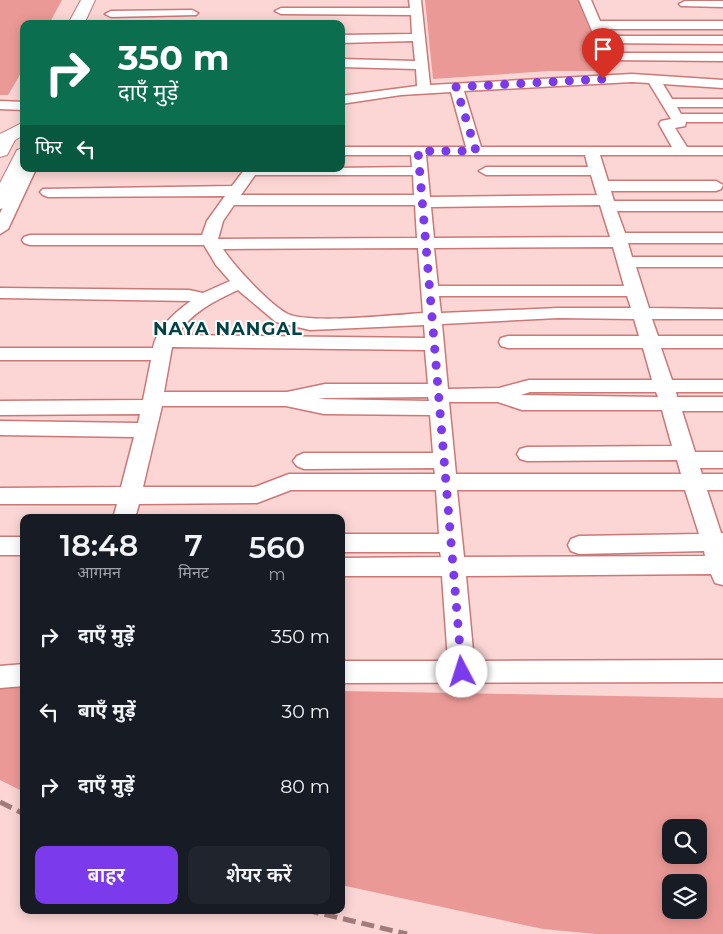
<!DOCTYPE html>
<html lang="hi">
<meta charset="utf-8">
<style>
body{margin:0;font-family:Montserrat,"Noto Sans Devanagari",sans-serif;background:#20242c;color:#f1f3f6;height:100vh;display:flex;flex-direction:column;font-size:19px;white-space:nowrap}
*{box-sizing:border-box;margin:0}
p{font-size:16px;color:#9ea1a6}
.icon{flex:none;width:28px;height:28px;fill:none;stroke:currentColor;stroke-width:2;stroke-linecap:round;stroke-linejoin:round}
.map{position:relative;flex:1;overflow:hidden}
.sheet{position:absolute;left:20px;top:514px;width:325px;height:400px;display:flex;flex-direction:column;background:#171b24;border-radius:10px;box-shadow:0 2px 12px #0003}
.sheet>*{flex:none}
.hud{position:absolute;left:20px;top:20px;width:325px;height:152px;border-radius:10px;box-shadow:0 2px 12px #0003;background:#0b6e4f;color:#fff;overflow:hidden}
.buttons{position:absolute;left:662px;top:819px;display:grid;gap:10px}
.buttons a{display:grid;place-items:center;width:45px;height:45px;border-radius:10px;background:#171b24;box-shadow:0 2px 12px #0003;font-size:25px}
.pin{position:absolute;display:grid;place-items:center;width:42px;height:42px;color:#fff;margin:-51px -21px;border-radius:50% 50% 50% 0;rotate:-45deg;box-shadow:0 0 5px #0007}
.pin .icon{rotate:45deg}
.me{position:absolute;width:55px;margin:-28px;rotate:355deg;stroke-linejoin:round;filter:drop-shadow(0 0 4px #0008)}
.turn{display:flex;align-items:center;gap:18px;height:105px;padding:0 15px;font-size:22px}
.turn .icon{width:65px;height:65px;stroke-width:2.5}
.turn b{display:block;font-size:35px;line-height:42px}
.then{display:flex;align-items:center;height:48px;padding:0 15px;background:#0003;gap:10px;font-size:19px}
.eta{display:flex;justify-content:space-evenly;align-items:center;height:85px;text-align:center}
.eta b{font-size:30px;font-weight:600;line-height:35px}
.cta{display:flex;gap:10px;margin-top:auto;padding:10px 15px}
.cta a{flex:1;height:58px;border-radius:10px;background:#7c3aed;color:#fff;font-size:20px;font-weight:600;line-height:58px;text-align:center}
.cta a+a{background:#20242c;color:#f1f3f6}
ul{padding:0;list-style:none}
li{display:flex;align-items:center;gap:15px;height:75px;padding:0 15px}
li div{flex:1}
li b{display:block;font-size:19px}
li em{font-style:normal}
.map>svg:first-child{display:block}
</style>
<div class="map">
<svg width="723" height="934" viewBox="0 0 723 934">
<rect width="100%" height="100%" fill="#fbd6d4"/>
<!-- green -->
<path fill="#eb9996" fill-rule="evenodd" d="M 0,0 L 62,0 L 49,24 L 24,24 L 24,68 L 8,95 L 0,95 Z
M 425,0 L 578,0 L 606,71 L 549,71 L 433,79 Z
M 0,686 L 24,686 L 24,792 L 0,780 Z
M 341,691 L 723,698 L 723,934 L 596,934 L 543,929 L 341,885 ZM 671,828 L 699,828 L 699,855 L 671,855 ZM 699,882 L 699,910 L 671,910 L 671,882 Z"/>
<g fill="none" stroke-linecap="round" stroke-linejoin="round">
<!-- minor casing -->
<g stroke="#cc7877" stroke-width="3">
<path id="minor" d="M 409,0 L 421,0 L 430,85 L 632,74 L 723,80 L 723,88 L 663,84 L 672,99 L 723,99 L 723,107 L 677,107 L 681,114 L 723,114 L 723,122 L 686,122 L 685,126 L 675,128 L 687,147 L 723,147 L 723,155 L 600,155 L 608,181 L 716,181 L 723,185 L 721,189 L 716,191 L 611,191 L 614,201 L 723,201 L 723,211 L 617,211 L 625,233 L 723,233 L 723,243 L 628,243 L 632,257 L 723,257 L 723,267 L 636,267 L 649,308 L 723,309 L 723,319 L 652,319 L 658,336 L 723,336 L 723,348 L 661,348 L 672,380 L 723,380 L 723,392 L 676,392 L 677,397 L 723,397 L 723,411 L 682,411 L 695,452 L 723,452 L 723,468 L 700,468 L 702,474 L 723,474 L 723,490 L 707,490 L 721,533 L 723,533 L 723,585 L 715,583 L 711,574 L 466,576 L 474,661 L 723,660 L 723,682 L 341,683 L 341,661 L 448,661 L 442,576 L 341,576 L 341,558 L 441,557 L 440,552 L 341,552 L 341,534 L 439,534 L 436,490 L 291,490 L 257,503 L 139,504 L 135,518 L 113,518 L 117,504 L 0,504 L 0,488 L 121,487 L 134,437 L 0,435 L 0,421 L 138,423 L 140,414 L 0,415 L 0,401 L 143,400 L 151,360 L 0,360 L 0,348 L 153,348 C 157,328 175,312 191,301 L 2,298 L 0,298 L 0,288 L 189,290 L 203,293 L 230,281 L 216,265 L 204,245 L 30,245 L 24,243 L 22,240 L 24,237 L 30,235 L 202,235 L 207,221 L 225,196 L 48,197 L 43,195 L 40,192 L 43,189 L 232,186 L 245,169 L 412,167 L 411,155 L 341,155 L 341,147 L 466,147 L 451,92 L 401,95 L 341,104 L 341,96 L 417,86 L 416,69 L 341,67 L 341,59 L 415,61 L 413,41 L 341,43 L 341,35 L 412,34 L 411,15 L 281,14 L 275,11 L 281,8 L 410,8 ZM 632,82 L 649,83 L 671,119 L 661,121 L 659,124 L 672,147 L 481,147 L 464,91 ZM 426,155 L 585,155 L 588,167 L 486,167 L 479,171 L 486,175 L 591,175 L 597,195 L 430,197 ZM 255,175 L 413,175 L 414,195 L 241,195 ZM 234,205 L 415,205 L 417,238 L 218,239 L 223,221 ZM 600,205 L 610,237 L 434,238 L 431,207 ZM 613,247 L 624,286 L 438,286 L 434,248 ZM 418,248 L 423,313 C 394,315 310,324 288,314 C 270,305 234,266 223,249 ZM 238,290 L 276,322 L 310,330 L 424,325 L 425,338 L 177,335 C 192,312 214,301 238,290 ZM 439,296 L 627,296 L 631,308 L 558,308 L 441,313 ZM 558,318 L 634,319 L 639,336 L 508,336 L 501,338 L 499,342 L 501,346 L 508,348 L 643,348 L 652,380 L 529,380 L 499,388 L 448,389 L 442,324 ZM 172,347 L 425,350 L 428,384 L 325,384 L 287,392 L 164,392 ZM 530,392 L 656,392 L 658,397 L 521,395 ZM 428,397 L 429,401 L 318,399 L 325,398 ZM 449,402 L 498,402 L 522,410 L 662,410 L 672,446 L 527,447 L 520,449 L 517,454 L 520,459 L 527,461 L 677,460 L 681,474 L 456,474 ZM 162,406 L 286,406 L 324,414 L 430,415 L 433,453 L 304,453 L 297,456 L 293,461 L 297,466 L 304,469 L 434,468 L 435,474 L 289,474 L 255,487 L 143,487 ZM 457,490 L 685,490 L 699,534 L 579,536 L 571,539 L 568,545 L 571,551 L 579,554 L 704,551 L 705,556 L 464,557 Z
M 579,0 L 591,0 L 600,21 L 723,21 L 723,29 L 603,29 L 606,36 L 723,36 L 723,44 L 597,43 Z
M 685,1 L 723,1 L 723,7 L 681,6 L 679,4 Z
M 192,10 L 198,13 L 196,15 L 111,17 L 105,14 L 111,11 Z
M 608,53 L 723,53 L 723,61 L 604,60 L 602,57 Z
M 0,101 L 24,102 L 24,110 L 0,109 Z
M 24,166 L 24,169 L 36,169 L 8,229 L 0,234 L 0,213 Z
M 0,537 L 24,537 L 24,555 L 0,555 Z
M 24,664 L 24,686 L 0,688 L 0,666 Z"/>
</g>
<!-- highway casing -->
<g stroke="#cc7877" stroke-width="2">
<path id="highway" d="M 81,0 L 95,0 L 84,24 L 68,24 Z
M 24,122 L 24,135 L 15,140 L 7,155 L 0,157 L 0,134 Z
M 24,148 L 24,169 L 26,169 L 10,203 L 7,207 L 0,209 L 0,183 L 15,154 L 17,150 Z"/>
</g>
<!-- minor -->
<use href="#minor" fill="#fff" fill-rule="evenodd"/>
<!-- highway -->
<use href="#highway" fill="#fff" fill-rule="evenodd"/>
<!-- rail -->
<path stroke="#9f7b7a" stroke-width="5" stroke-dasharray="13 6" stroke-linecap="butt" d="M 0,802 L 24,814
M 306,910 L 407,934"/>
</g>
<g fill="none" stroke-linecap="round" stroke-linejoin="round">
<!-- route -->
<path stroke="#7c3aed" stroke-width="9" stroke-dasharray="0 16.2" d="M 462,672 L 418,151 L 476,151 L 456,87 L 603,79"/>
</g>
<g text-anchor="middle" stroke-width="4" stroke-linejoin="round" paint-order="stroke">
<!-- district labels -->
<g font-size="18" font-weight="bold" letter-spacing="1" fill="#004448" stroke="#fff">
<text x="228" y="335">NAYA NANGAL</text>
</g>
</g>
</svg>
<div class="buttons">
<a><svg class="icon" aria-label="search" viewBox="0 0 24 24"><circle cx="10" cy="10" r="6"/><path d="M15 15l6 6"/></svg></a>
<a><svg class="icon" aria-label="layers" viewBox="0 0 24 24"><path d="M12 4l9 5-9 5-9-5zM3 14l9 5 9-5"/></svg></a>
</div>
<div class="pin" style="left:603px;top:79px;background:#d93025"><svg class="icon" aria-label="arrive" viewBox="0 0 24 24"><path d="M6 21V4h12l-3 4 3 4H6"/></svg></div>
<svg class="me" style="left:462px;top:672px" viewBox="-20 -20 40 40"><circle r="19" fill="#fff"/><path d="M0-13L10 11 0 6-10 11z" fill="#7c3aed"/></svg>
<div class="hud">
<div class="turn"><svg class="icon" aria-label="right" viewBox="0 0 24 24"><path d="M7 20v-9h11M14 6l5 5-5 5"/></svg><div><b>350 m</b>दाएँ मुड़ें</div></div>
<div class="then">फिर<svg class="icon" aria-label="left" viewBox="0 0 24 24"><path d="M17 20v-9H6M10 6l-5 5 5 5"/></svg></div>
</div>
<section class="sheet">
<div class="eta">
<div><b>18:48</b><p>आगमन</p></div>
<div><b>7</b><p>मिनट</p></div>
<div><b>560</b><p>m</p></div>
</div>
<ul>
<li><svg class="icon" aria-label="right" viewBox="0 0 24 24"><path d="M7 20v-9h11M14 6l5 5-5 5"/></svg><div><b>दाएँ मुड़ें</b></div><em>350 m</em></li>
<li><svg class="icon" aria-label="left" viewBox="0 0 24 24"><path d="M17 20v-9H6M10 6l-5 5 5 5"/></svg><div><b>बाएँ मुड़ें</b></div><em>30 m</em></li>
<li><svg class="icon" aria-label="right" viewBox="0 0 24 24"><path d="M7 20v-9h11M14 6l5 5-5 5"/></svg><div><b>दाएँ मुड़ें</b></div><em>80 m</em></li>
</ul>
<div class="cta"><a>बाहर</a><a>शेयर करें</a></div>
</section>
</div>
